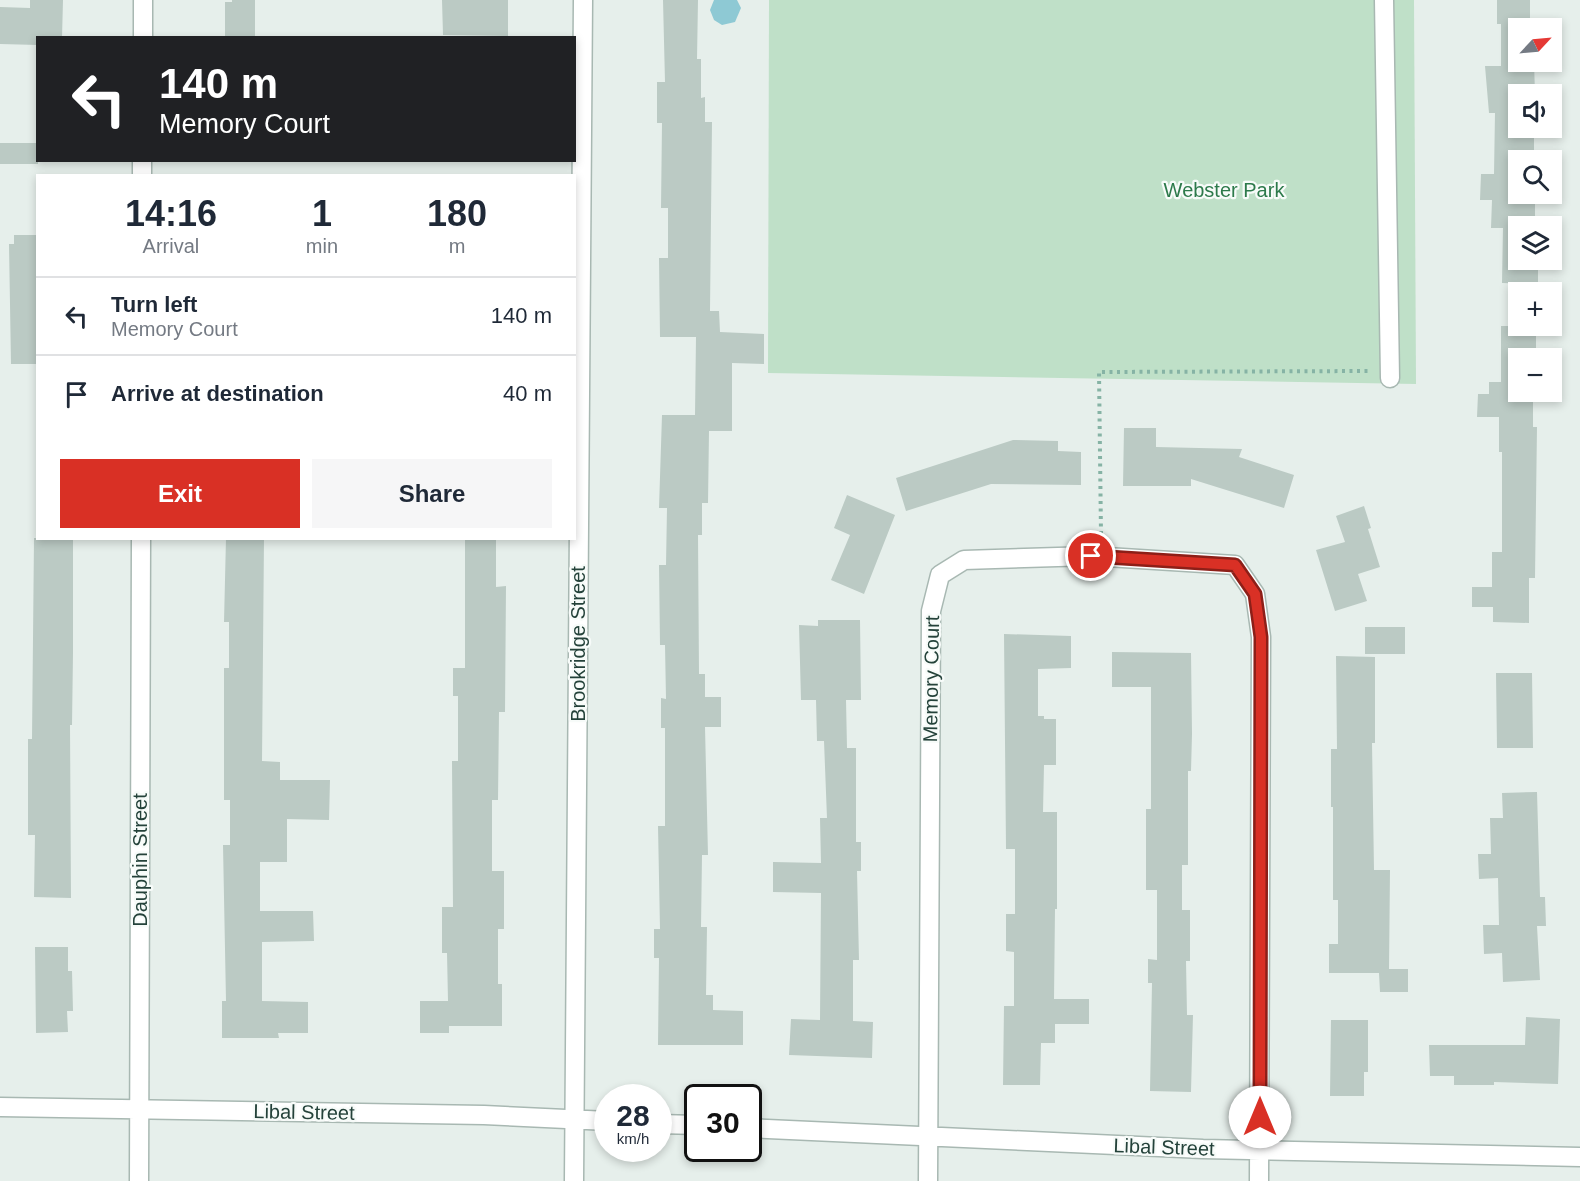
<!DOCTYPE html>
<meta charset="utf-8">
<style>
body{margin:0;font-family:Helvetica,sans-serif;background:#f6f6f7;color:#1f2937;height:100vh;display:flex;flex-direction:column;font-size:22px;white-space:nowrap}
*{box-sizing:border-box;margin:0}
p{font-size:20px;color:#747a83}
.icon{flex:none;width:33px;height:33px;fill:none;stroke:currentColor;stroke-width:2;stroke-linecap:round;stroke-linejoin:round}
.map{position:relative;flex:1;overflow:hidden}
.drawer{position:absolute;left:36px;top:174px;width:540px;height:366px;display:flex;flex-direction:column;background:#fff;border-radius:0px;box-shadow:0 3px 9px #0003}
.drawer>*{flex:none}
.banner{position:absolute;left:36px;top:36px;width:540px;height:126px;border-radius:0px;box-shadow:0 3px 9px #0003;background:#202124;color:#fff;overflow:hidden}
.needle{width:39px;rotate:64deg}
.fabs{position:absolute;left:1508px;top:18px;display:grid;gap:12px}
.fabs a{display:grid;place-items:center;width:54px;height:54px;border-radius:0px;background:#fff;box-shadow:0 3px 9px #0003;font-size:30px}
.speed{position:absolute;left:594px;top:1084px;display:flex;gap:12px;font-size:30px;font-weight:700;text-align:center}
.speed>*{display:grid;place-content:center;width:78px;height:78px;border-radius:50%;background:#fff;box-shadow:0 3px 9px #0003;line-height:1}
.speed small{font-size:15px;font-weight:400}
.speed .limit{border:3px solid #111;border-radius:9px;background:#fff;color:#111}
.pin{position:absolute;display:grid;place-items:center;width:51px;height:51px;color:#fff;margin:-26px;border:3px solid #fff;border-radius:50%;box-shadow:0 2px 6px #0007}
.me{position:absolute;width:66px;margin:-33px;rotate:0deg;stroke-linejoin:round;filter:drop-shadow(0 0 4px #0008)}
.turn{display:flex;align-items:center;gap:21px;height:126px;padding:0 24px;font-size:27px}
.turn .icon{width:78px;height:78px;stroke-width:2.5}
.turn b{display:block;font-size:42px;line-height:51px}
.eta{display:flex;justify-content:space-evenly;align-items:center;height:102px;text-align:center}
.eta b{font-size:36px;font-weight:700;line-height:42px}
.action{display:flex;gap:12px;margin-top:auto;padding:12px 24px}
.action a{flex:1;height:69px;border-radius:0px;background:#d93025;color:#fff;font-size:24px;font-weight:700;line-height:69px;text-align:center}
.action a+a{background:#f6f6f7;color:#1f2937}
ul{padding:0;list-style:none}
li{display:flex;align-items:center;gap:18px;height:78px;padding:0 24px;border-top:2px solid #e0e1e3}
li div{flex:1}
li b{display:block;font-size:22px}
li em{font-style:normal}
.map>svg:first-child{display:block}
</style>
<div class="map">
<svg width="1580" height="1181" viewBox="0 0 1580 1181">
<rect width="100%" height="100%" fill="#e6efeb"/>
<!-- green -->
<path fill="#bfe0c8" d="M 769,0 L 1414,0 L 1416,384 L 768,373 Z"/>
<!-- water -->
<path fill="#8ec9d4" d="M 714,0 L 737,0 L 741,8 L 735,22 L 722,25 L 714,20 L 710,10 Z"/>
<!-- building -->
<path fill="#bbcac4" d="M 30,0 L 63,0 L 62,38 L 38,38 L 38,45 L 0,44 L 0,7 L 30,8 Z
M 232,0 L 255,0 L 255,38 L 225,38 L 225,2 L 232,2 Z
M 442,0 L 508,0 L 508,36 L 443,35 Z
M 663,0 L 698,0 L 697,59 L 701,59 L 701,98 L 705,97 L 705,122 L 712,122 L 710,311 L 719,311 L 720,332 L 764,334 L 764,364 L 732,363 L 732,431 L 709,431 L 708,503 L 702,503 L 702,535 L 698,535 L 699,674 L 705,674 L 705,697 L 721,697 L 721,727 L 705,727 L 708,855 L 702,855 L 701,927 L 707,927 L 706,995 L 713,995 L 713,1010 L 743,1011 L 743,1045 L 658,1045 L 659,958 L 654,958 L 654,929 L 660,929 L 658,826 L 665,826 L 665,728 L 661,728 L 661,698 L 666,699 L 665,645 L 660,645 L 659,565 L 666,565 L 667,508 L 659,508 L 662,415 L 695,415 L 696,337 L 660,337 L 659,258 L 668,258 L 668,208 L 661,208 L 662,123 L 657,123 L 657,82 L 665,82 Z
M 1497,0 L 1530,0 L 1530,28 L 1518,28 L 1518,62 L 1534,62 L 1535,94 L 1518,94 L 1518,128 L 1534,128 L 1534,157 L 1538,157 L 1538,160 L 1518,160 L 1518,194 L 1537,194 L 1537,200 L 1535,200 L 1535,226 L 1518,226 L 1518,260 L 1538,260 L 1538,284 L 1502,283 L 1503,228 L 1491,228 L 1492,200 L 1480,200 L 1481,174 L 1494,174 L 1495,113 L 1489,113 L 1485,66 L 1501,66 L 1501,24 L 1497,24 Z
M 0,143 L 38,143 L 38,164 L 0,164 Z
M 14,235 L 38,235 L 38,364 L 11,364 L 9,244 L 14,244 Z
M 1501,326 L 1536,326 L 1536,358 L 1518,358 L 1518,392 L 1533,392 L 1533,427 L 1537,427 L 1535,578 L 1529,578 L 1529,623 L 1493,622 L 1493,607 L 1472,607 L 1472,587 L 1492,587 L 1492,552 L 1502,552 L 1502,452 L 1499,452 L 1499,417 L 1477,417 L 1478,394 L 1489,394 L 1489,382 L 1501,382 Z
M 1124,428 L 1156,428 L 1156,447 L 1242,449 L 1239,457 L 1294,475 L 1284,508 L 1191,479 L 1191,486 L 1123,486 Z
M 1013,440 L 1058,441 L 1058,451 L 1081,452 L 1081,485 L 991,484 L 906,511 L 896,478 Z
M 847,495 L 895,515 L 864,594 L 831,580 L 850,535 L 834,528 Z
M 1364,506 L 1371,528 L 1368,529 L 1380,567 L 1358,574 L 1367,601 L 1335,611 L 1316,550 L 1345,542 L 1336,516 Z
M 34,538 L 73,538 L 73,653 L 72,725 L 70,725 L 71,898 L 34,897 L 35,835 L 28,835 L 28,739 L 32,739 Z
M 226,538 L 264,538 L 262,761 L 280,762 L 280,780 L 330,780 L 329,820 L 287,819 L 287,862 L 260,862 L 260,911 L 313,911 L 314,941 L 262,942 L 262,1001 L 308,1002 L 308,1033 L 278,1033 L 279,1038 L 222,1038 L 222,1001 L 226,1001 L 223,845 L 230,845 L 230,800 L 224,800 L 224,668 L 229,668 L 229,622 L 224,622 Z
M 465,538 L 496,538 L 496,587 L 506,586 L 505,712 L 499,712 L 498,800 L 492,800 L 492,871 L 504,871 L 504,929 L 498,929 L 498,984 L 502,984 L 502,1026 L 449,1026 L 449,1033 L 420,1033 L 420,1001 L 448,1001 L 447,953 L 442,953 L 442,907 L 453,907 L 452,761 L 458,761 L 458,696 L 453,696 L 453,668 L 465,668 Z
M 818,620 L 860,620 L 861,700 L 846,700 L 847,748 L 856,748 L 856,842 L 861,842 L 861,871 L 857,871 L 859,960 L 853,960 L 853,1021 L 873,1022 L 872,1058 L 789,1055 L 791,1019 L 820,1020 L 821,893 L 773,892 L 773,862 L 821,863 L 820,818 L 827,818 L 824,741 L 817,741 L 816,700 L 801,700 L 799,625 L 818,626 Z
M 1365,627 L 1405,627 L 1405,654 L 1365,654 Z
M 1004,634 L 1071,636 L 1071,668 L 1038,669 L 1038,716 L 1044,716 L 1044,719 L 1056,719 L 1056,765 L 1044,765 L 1043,812 L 1057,812 L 1057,909 L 1055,909 L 1054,999 L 1089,999 L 1089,1024 L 1055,1024 L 1055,1043 L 1041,1043 L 1040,1085 L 1003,1085 L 1004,1006 L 1014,1006 L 1014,952 L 1006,951 L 1006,914 L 1015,914 L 1015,849 L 1006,849 Z
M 1112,652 L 1191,653 L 1192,734 L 1191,771 L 1188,771 L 1188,865 L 1182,865 L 1182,910 L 1190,910 L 1190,961 L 1186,961 L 1187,1015 L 1193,1015 L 1191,1092 L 1150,1091 L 1152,983 L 1148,983 L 1148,959 L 1157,960 L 1157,890 L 1146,890 L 1146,809 L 1151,809 L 1151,687 L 1112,687 Z
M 1336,656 L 1375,657 L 1375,743 L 1372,743 L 1374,870 L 1390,870 L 1389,969 L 1408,969 L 1408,992 L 1380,992 L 1379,973 L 1329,973 L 1329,944 L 1338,944 L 1338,900 L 1333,900 L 1333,807 L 1331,807 L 1331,749 L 1337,749 Z
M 1496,673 L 1532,673 L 1533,748 L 1497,748 Z
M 1537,792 L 1540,897 L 1545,897 L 1546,926 L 1537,926 L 1540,980 L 1503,982 L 1502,953 L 1484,954 L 1483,925 L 1499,925 L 1498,878 L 1479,879 L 1478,854 L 1491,854 L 1490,818 L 1503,818 L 1502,793 Z
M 35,947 L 68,947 L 68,971 L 72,971 L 73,1011 L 67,1011 L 68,1032 L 36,1033 Z
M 1526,1017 L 1560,1019 L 1558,1084 L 1494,1082 L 1494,1085 L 1454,1085 L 1454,1076 L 1430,1076 L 1429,1045 L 1525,1045 Z
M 1331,1020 L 1368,1020 L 1368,1072 L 1364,1072 L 1364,1096 L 1330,1096 Z"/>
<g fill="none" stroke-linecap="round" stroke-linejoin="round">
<!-- minor casing -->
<g stroke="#a8b8b2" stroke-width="21">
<path id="minor" d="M 1384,0 L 1390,378
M 143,38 L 143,0
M 142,176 L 142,160
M 0,1107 L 484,1115 L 608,1121
M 658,1124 L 698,1125
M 748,1128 L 1203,1149 L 1580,1157
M 139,1181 L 141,538
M 574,1181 L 583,0
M 928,1181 L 931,611 L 940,575 L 964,560 L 1091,556 L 1235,565 L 1255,594 L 1261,637 L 1259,1181"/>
</g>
<!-- path -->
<path stroke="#86b3a5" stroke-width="4" stroke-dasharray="3 4.5" stroke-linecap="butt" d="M 1101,534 L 1099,372 L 1370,371"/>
<!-- minor -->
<use href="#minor" stroke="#fff" stroke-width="18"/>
</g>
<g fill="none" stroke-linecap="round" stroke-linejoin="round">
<!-- route casing -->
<g stroke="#8d1f18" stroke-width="15">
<path id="route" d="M 1091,556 L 1235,565 L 1255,594 L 1261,637 L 1260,1117"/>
</g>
<!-- route -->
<use href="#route" stroke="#d93025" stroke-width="10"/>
</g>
<g text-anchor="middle" stroke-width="4.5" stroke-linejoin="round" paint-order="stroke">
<!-- park labels -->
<g font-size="20" fill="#2d7a4b" stroke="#f7fbf9">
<text x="1224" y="197">Webster Park</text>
</g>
<!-- street labels -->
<g font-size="20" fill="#24423a" stroke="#f7fbf9">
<text transform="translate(578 644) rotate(-90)" y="7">Brookridge Street</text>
<text transform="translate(931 679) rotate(-89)" y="7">Memory Court</text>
<text transform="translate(140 860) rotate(-90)" y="7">Dauphin Street</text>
<text transform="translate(304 1112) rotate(1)" y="7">Libal Street</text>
<text transform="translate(1164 1147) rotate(2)" y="7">Libal Street</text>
</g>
</g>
</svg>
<div class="fabs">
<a><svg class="needle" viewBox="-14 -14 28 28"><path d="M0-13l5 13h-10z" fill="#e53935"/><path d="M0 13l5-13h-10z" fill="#747a83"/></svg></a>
<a><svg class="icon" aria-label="sound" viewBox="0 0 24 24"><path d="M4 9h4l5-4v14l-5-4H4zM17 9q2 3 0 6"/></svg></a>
<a><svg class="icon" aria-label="search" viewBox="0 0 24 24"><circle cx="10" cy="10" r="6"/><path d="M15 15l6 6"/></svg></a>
<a><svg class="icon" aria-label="layers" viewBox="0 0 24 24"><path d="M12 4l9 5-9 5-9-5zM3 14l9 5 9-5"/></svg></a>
<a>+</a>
<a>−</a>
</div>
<div class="speed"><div>28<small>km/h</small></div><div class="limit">30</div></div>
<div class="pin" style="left:1091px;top:556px;background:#d93025"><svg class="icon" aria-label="arrive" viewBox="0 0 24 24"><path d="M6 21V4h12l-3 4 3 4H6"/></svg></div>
<svg class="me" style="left:1260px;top:1117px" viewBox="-20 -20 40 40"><circle r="19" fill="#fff"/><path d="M0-13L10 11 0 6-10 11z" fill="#d93025"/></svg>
<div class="banner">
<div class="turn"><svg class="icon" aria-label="left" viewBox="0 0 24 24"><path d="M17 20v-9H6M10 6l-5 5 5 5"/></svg><div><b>140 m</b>Memory Court</div></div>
</div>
<section class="drawer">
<div class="eta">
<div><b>14:16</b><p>Arrival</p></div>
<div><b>1</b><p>min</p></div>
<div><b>180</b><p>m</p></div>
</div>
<ul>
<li><svg class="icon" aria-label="left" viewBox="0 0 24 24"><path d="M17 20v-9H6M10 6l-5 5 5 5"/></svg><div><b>Turn left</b><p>Memory Court</p></div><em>140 m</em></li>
<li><svg class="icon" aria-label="arrive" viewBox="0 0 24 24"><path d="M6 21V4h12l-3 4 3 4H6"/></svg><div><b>Arrive at destination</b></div><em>40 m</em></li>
</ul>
<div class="action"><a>Exit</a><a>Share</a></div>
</section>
</div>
